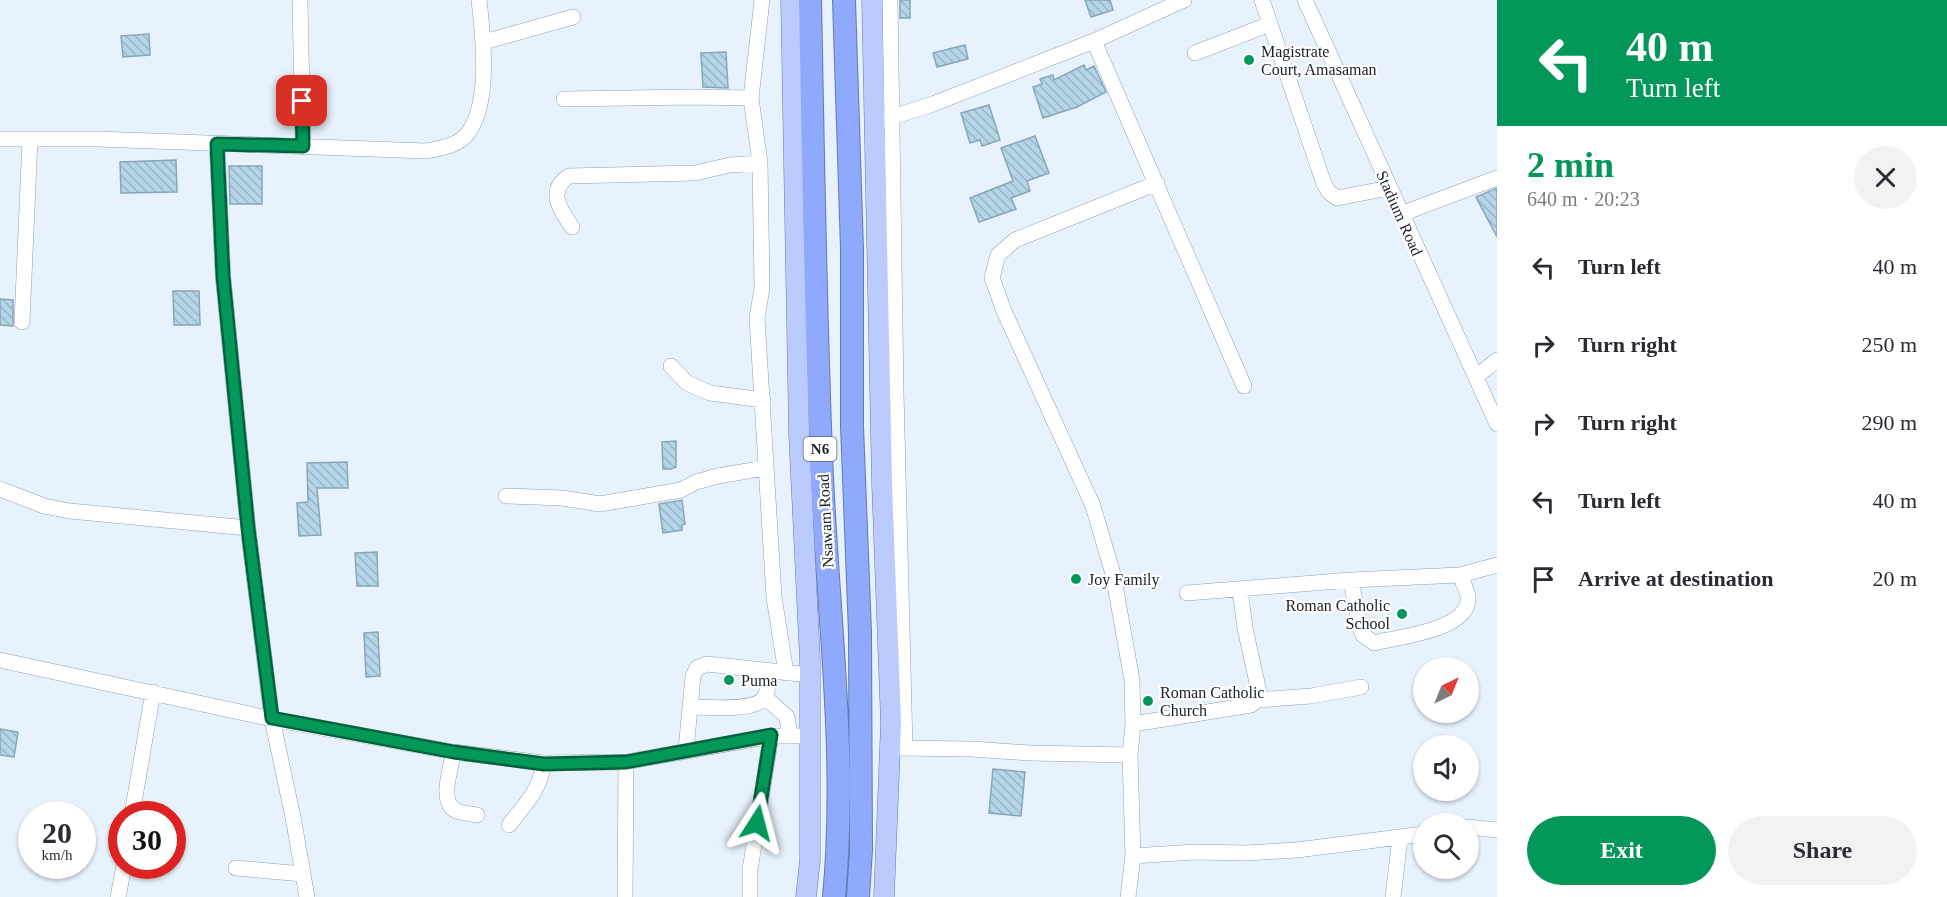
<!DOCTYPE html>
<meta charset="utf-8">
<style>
body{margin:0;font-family:"Times New Roman",serif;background:#f2f2f3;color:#2b2b33;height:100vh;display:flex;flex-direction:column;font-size:22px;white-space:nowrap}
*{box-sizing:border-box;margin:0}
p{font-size:20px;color:#7c7c81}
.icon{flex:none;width:33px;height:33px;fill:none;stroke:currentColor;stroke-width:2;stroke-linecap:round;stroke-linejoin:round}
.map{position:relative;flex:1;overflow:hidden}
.panel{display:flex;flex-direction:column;background:#fff;width:450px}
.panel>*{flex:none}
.banner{background:#039759;color:#fff;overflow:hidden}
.needle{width:39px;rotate:43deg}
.fabs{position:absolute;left:1413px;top:657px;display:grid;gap:12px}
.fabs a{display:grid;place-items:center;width:66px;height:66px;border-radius:50%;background:#fff;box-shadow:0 2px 4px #0004;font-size:30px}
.speed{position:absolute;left:18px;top:801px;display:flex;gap:12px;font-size:30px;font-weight:700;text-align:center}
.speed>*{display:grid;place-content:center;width:78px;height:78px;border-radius:50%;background:#fff;box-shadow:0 2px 4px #0004;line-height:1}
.speed small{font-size:15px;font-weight:400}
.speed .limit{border:9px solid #d22;background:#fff;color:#111}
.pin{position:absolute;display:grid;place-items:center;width:51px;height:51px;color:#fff;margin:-26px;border-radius:12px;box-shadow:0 3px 9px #0006}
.me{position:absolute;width:66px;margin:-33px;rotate:9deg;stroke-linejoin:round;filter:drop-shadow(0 0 4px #0008)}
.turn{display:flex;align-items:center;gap:21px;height:126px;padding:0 30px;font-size:27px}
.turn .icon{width:78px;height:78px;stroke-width:2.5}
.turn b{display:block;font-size:42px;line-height:51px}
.round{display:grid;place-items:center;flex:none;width:63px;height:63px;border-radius:32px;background:#f2f2f3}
.head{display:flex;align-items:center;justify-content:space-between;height:102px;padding:0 30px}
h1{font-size:36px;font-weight:700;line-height:45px;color:#039759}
.button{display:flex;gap:12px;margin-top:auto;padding:12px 30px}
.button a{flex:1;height:69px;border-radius:36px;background:#039759;color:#fff;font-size:24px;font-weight:700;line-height:69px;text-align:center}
.button a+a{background:#f2f2f3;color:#2b2b33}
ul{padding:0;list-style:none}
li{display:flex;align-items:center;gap:18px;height:78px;padding:0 30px}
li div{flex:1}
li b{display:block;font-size:22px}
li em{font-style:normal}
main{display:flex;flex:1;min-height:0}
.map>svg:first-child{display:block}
</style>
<main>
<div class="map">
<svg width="1497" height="897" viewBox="0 0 1497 897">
<defs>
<pattern id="building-back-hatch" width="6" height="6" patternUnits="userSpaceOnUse" patternTransform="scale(1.5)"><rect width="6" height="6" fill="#b5d6e8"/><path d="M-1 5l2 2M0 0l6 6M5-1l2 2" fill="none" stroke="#9bb7c7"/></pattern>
</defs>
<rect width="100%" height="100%" fill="#e8f2fc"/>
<!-- building -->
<path fill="url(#building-back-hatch)" stroke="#87a7b8" stroke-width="1.5" d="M 900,0 L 910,0 L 910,18 L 900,18 Z
M 1085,0 L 1110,0 L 1113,10 L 1091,17 Z
M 149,34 L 150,55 L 123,57 L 121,36 Z
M 965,45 L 968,59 L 937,67 L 933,53 Z
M 726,52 L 728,88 L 703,87 L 701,53 Z
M 1084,65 L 1086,70 L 1094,66 L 1106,92 L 1077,107 L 1043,118 L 1033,87 L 1042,84 L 1040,79 L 1053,75 L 1054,80 Z
M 989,105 L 1000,140 L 982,146 L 980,140 L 970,143 L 961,113 Z
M 1035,136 L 1049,173 L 1027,181 L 1030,191 L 1011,198 L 1016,209 L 979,222 L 970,198 L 1013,181 L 1001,148 Z
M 176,160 L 177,192 L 121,193 L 120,162 Z
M 229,166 L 262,166 L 262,204 L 230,204 Z
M 1497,188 L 1497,237 L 1476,197 Z
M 173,291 L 199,291 L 200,325 L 174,325 Z
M 0,299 L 13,300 L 13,326 L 0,325 Z
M 676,441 L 676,467 L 671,469 L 663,469 L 662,442 Z
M 347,462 L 348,488 L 317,488 L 321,535 L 299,536 L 297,503 L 308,502 L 307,463 Z
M 682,500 L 685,524 L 682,525 L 682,530 L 663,533 L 659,504 Z
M 377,552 L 378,586 L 357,586 L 355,553 Z
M 378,632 L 380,676 L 366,677 L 364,633 Z
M 0,729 L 18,732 L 14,757 L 0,755 Z
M 993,769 L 1025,772 L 1021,816 L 989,813 Z"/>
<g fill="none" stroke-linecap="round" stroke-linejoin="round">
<!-- minor casing -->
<g stroke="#8ba1b9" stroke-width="16">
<path id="minor" d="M 300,0 L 303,146
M 762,0 L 751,98 L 760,163 L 762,288 L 757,318 L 774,597 L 786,673
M 890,0 L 896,393 L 905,747
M 1262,0 L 1324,184 L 1329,192 L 1337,198 L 1389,188
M 1305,0 L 1497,424
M 1094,41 L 1244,386
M 484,42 L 573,17
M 1195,53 L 1270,24
M 564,99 L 692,97 L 751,98
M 883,120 L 933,104 L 1094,41 L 1184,0
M 0,139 L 97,139 L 426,151 C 441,148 458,146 468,133 C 491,102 483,36 479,0
M 217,144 L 223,276 L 248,528 L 272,719 L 293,817 L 307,897
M 1401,214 L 1497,178
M 572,227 C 561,211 546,191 569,176 L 695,173 L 730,165 L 760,163
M 22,322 L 30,140
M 671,366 L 687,383 L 710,393 L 763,400
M 1476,377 L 1497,360
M 0,489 L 44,506 L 70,511 L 248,528
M 506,496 L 562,498 L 600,504 L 681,490 L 696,482 L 718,476 L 765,468
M 1351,580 L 1360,628 L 1363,635 L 1374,643 C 1398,637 1471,630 1468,597 C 1467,590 1463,582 1460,575
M 1187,593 L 1351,580 L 1460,575 L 1497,565
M 0,660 L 272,719 L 454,752 L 544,763 L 626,762 L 771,736 L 810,736
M 765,697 L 787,717 L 790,735
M 1257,700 L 1311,696 L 1361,687
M 690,707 C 706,707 754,712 764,698 C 769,691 768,680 769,671
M 1133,724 L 1251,705 L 1257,700 L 1259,692 L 1245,628 L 1240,589
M 896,748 L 972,749 L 1030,753 L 1130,755
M 686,750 L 693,676 L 697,668 L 707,664 L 810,675
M 454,752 C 451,767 438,804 457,811 C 463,813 471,814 477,815
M 132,814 L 153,692
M 509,825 C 526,803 539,792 544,763
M 1468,827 L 1497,830
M 1133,856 L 1194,852 L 1246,853 L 1297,850 L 1424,834
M 236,868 L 303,874
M 118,897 L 124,866
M 625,897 L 626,762
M 750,897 L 750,870 L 771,736
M 1128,897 L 1133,856 L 1130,755 L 1133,724 L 1132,680 L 1113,574 L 1093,506 L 1004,311 L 992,278 L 998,255 L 1015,240 L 1157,183
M 1393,897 L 1400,838"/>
</g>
<!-- major casing -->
<g stroke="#6579b3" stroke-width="21">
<path id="major" d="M 791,0 L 799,434 L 810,661 L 810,860 L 806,897
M 872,0 L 882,484 L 891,723 L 884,897"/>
</g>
<!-- highway casing -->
<g stroke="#6579b3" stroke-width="24">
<path id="highway" d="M 810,0 C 813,151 815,302 821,453 C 826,601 848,749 834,897
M 844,0 L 852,249 L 852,426 L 860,633 L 861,850 L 858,897"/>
</g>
<!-- minor -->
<use href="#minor" stroke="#fff" stroke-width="15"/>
<!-- major -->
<use href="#major" stroke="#bccbfe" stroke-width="20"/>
<!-- highway -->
<use href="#highway" stroke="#8fa9fd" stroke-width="22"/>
</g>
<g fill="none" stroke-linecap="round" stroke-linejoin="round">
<!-- route casing -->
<g stroke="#02623a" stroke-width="15">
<path id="route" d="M 302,101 L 303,146 L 217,144 L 223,276 L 248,528 L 272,718 L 454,752 L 544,764 L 626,762 L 771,735 L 757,823"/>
</g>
<!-- route -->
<use href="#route" stroke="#039759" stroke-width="10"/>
</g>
<!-- markers -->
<g fill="#039759" stroke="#fff" stroke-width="2">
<circle cx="1249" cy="60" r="6"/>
<circle cx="1076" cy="579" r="6"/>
<circle cx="1402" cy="614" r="6"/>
<circle cx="729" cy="680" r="6"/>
<circle cx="1148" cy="701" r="6"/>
</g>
<g text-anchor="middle" stroke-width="4.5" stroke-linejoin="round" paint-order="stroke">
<!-- shield labels -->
<rect fill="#fff" stroke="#5d636a" stroke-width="1.5" x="803.5" y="437" width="33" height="24" rx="4.5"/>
<g font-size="15" font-weight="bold" fill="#18202a">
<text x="820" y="454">N6</text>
</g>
<!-- poi labels -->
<g font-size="16" fill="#18202a" stroke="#fff" text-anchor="start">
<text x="1261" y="57">Magistrate<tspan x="1261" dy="18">Court, Amasaman</tspan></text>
<text x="1088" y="585">Joy Family</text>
<text x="1390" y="611" text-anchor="end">Roman Catholic<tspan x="1390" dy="18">School</tspan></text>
<text x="741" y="686">Puma</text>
<text x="1160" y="698">Roman Catholic<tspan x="1160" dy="18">Church</tspan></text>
</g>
<!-- street labels -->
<g font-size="16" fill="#18202a" stroke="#fff">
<text transform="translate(1400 213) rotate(66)" y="6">Stadium Road</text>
<text transform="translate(825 521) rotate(-93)" y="6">Nsawam Road</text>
</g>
</g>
</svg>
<div class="fabs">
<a><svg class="needle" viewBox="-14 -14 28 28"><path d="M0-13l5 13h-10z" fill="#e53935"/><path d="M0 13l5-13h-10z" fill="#7c7c81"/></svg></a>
<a><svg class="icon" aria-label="sound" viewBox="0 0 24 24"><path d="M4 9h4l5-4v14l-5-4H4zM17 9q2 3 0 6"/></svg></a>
<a><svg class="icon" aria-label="search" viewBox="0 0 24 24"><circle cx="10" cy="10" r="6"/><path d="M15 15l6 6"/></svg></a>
</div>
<div class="speed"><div>20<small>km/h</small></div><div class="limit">30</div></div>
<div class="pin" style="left:302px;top:101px;background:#d93025"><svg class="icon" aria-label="arrive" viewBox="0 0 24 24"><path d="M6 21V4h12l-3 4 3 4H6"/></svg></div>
<svg class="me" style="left:757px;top:823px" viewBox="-20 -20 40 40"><path d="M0-17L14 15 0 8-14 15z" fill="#039759" stroke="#fff" stroke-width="4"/></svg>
</div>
<section class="panel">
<div class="banner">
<div class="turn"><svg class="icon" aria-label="left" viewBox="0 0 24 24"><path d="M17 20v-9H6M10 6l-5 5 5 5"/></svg><div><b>40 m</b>Turn left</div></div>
</div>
<div class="head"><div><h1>2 min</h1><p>640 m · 20:23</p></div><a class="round"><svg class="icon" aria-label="close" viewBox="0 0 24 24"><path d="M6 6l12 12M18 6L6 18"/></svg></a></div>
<ul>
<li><svg class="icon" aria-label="left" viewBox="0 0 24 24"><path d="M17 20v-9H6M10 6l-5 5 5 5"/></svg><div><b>Turn left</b></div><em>40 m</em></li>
<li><svg class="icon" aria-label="right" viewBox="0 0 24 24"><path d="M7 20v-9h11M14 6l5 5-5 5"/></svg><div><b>Turn right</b></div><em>250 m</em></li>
<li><svg class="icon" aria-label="right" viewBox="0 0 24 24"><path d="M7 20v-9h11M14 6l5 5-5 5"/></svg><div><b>Turn right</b></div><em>290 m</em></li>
<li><svg class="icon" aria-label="left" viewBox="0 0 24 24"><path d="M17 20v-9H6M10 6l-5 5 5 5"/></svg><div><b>Turn left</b></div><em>40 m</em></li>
<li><svg class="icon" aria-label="arrive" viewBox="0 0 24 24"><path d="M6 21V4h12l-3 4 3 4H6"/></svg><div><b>Arrive at destination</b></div><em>20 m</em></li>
</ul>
<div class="button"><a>Exit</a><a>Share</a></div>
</section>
</main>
